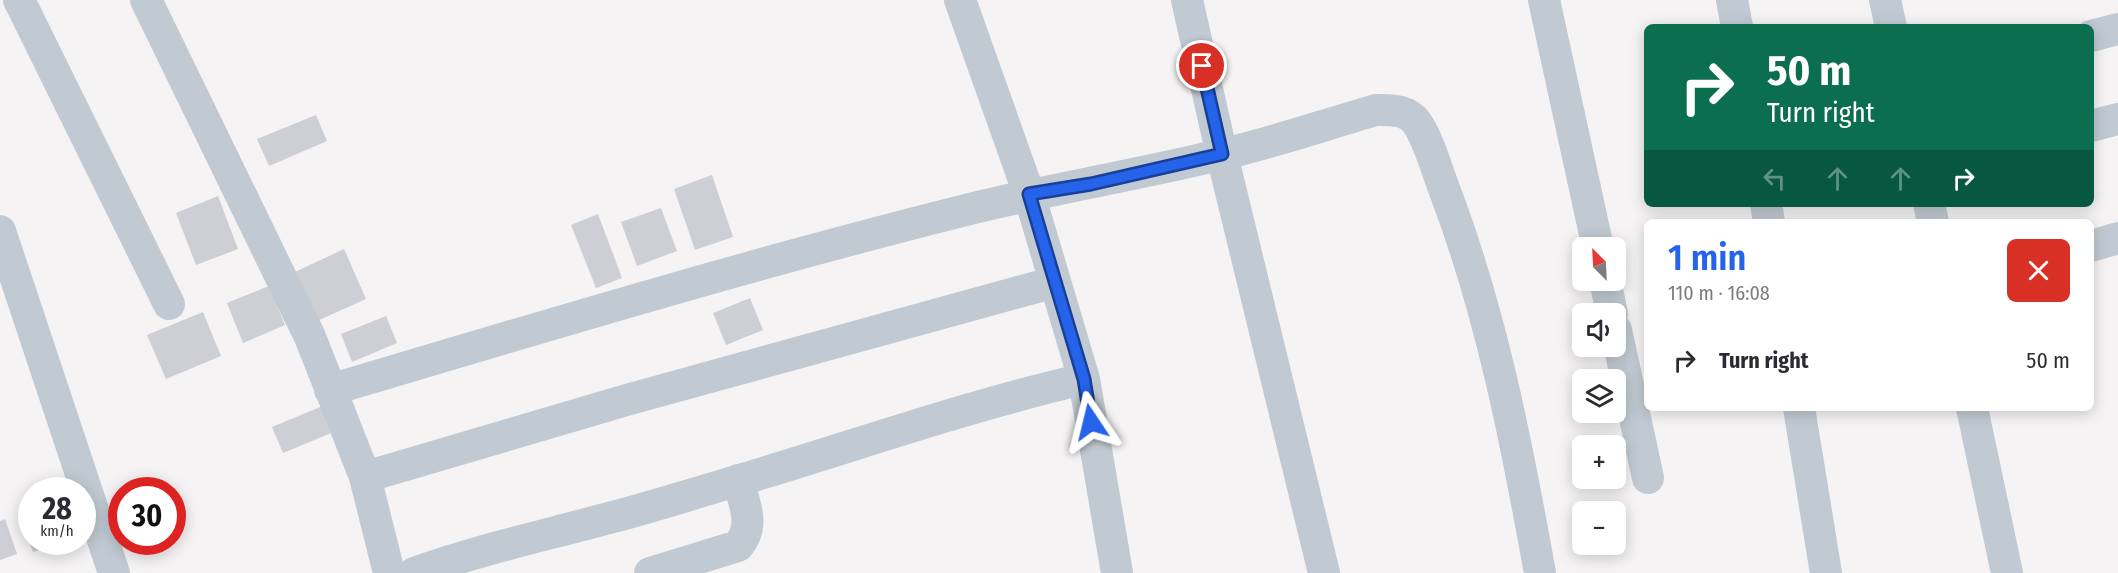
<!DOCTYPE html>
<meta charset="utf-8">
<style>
body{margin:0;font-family:"Fira Sans Condensed",sans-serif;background:#f7f7f7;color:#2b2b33;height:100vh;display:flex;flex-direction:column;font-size:22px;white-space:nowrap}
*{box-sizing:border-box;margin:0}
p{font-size:20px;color:#7c7c81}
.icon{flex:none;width:33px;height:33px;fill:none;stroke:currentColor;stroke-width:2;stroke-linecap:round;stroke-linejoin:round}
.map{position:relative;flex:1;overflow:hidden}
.details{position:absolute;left:1644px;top:219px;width:450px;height:192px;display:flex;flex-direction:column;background:#fff;border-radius:9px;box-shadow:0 3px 15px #0003}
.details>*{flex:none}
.top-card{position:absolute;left:1644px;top:24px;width:450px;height:183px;border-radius:9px;box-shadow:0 3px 15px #0003;background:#0b6e4f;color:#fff;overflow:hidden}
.needle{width:39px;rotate:336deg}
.fabs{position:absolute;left:1572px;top:237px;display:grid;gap:12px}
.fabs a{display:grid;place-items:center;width:54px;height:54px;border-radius:9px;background:#fff;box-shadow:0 3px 15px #0003;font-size:30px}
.speed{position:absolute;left:18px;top:477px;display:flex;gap:12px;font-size:30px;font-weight:700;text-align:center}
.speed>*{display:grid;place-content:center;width:78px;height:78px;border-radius:50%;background:#fff;box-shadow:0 3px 15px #0003;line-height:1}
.speed small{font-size:15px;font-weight:400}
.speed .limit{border:9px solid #d22;background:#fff;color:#111}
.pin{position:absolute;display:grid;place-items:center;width:51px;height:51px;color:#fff;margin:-26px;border:3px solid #fff;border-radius:50%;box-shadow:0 2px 6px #0007}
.me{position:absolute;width:66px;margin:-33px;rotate:350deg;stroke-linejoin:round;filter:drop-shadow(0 0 4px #0008)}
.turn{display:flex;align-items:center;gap:21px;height:126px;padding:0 24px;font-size:27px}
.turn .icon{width:78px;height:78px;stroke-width:2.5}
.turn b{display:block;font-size:42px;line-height:51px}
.lanes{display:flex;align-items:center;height:57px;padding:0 24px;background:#0003;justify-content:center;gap:30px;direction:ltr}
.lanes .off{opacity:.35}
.round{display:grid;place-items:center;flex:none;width:63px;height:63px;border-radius:9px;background:#f7f7f7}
.head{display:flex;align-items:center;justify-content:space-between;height:102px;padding:0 24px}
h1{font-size:36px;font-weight:600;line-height:45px;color:#2563eb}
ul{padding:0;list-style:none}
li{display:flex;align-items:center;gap:18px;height:78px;padding:0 24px}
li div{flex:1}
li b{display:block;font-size:22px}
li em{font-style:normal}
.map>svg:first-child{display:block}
</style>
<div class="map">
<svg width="2118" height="573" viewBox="0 0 2118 573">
<rect width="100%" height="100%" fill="#f5f3f3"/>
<!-- building -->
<path fill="#cdcfd5" d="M 316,115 L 327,141 L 269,166 L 257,139 Z
M 712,175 L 733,237 L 695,250 L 674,189 Z
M 218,196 L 238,249 L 196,265 L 176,213 Z
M 661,208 L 677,251 L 637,266 L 621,222 Z
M 598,214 L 622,278 L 596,288 L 571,225 Z
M 344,249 L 366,299 L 317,321 L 295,272 Z
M 269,286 L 285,325 L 243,343 L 227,303 Z
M 750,298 L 763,330 L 726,345 L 713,313 Z
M 203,312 L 221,356 L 166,379 L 147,335 Z
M 386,316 L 397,343 L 352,362 L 341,334 Z
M 325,405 L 336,431 L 283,453 L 272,427 Z
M 32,518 L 32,542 L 62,542 L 33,552 L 22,521 Z
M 5,519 L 17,554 L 0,560 L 0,521 Z"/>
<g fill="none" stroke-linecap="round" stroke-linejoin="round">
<!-- minor -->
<path stroke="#c1cad2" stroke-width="32" d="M 19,0 L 169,304
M 146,0 L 310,337 L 365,477 L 389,573
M 960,0 L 1029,194 L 1084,379 L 1117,573
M 1187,0 L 1222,155 L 1324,573
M 1544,0 L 1598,248
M 1732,0 L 1737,27
M 1885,0 L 1891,27
M 2091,36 L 2118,29
M 2091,126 L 2118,119
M 1766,204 L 1769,222
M 1929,204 L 1933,222
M 0,231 L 114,573
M 2091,246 L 2118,238
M 1605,280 L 1612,314
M 1616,330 L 1648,478
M 330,390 C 538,328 747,265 958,212 C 1044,190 1132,176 1219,155 C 1272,143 1324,125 1376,110 C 1390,110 1407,109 1417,123 C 1429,140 1438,174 1446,194 C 1492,316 1517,445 1540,573
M 1799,408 L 1826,573
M 1972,408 L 2007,573
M 365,477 L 630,399 L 1055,282
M 414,573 C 475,551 538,537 601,520 C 642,510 682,497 723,485 C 843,450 962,407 1084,379
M 650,573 L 738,546 C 756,525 744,504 738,480"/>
</g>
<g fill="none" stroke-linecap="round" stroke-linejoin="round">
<!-- route casing -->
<g stroke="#184099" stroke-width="15">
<path id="route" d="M 1091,422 L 1084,379 L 1029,194 L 1091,184 L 1222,154 L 1202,66"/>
</g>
<!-- route -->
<use href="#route" stroke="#2563eb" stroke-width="10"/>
</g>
</svg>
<div class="fabs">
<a><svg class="needle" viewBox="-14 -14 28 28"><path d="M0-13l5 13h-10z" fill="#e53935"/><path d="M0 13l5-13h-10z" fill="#7c7c81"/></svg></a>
<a><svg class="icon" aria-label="sound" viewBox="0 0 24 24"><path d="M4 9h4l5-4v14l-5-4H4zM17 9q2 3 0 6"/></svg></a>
<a><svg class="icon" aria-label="layers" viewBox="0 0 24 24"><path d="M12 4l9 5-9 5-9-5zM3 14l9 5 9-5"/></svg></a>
<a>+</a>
<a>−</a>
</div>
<div class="speed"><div>28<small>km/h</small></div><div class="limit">30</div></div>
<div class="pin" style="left:1202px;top:66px;background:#d93025"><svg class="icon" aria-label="arrive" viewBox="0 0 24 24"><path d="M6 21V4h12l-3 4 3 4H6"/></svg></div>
<svg class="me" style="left:1091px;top:422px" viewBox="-20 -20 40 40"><path d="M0-17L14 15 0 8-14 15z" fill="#2563eb" stroke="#fff" stroke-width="4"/></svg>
<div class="top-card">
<div class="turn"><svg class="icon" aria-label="right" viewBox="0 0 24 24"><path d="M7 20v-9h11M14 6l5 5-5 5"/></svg><div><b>50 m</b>Turn right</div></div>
<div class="lanes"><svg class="icon off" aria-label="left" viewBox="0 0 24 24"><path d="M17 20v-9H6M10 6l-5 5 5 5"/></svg><svg class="icon off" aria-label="ahead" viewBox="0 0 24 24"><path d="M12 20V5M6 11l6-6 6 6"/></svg><svg class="icon off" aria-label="ahead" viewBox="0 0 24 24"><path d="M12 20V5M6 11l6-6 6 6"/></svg><svg class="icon" aria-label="right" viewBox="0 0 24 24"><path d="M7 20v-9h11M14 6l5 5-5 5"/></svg></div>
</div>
<section class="details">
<div class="head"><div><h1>1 min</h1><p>110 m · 16:08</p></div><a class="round" style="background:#d93025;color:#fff"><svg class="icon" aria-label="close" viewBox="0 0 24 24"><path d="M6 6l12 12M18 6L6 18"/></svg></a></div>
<ul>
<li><svg class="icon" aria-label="right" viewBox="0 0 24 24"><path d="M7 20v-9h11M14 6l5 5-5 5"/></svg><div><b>Turn right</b></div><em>50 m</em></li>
</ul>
</section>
</div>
